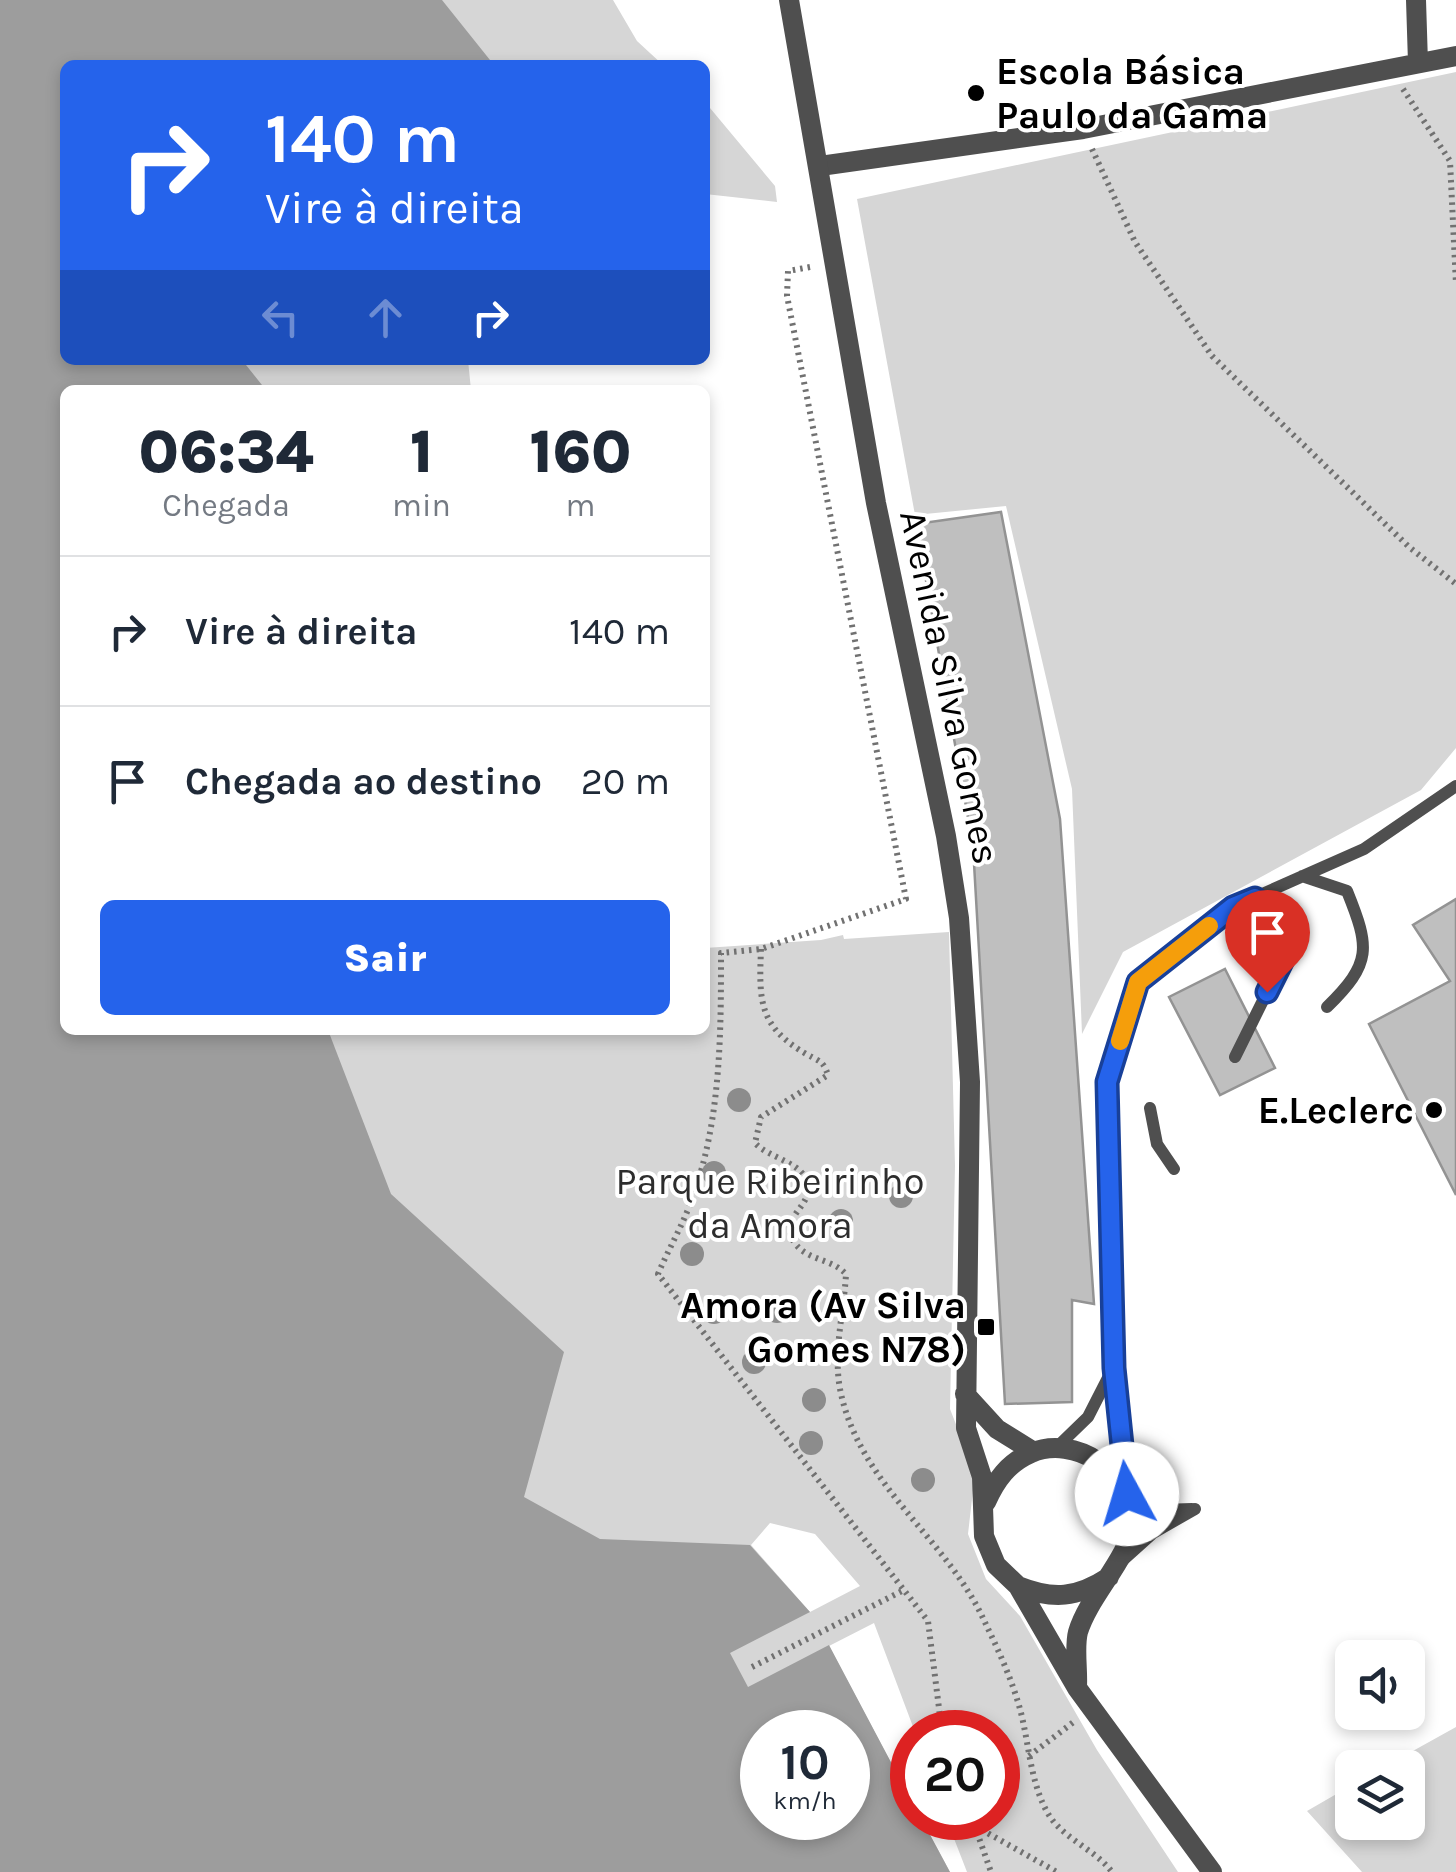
<!DOCTYPE html>
<html lang="pt">
<meta charset="utf-8">
<style>
body{margin:0;font-family:Karla,sans-serif;background:#f2f2f3;color:#1f2937;height:100vh;display:flex;flex-direction:column;font-size:38px;white-space:nowrap}
*{box-sizing:border-box;margin:0}
p{font-size:32px;color:#747a83}
.icon{flex:none;width:55px;height:55px;fill:none;stroke:currentColor;stroke-width:2;stroke-linecap:round;stroke-linejoin:round}
.map{position:relative;flex:1;overflow:hidden}
.side{position:absolute;left:60px;top:385px;width:650px;height:650px;display:flex;flex-direction:column;background:#fff;border-radius:15px;box-shadow:0 5px 15px #0003}
.side>*{flex:none}
.banner{position:absolute;left:60px;top:60px;width:650px;height:305px;border-radius:15px;box-shadow:0 5px 15px #0003;background:#2563eb;color:#fff;overflow:hidden}
.fabs{position:absolute;left:1335px;top:1640px;display:grid;gap:20px}
.fabs a{display:grid;place-items:center;width:90px;height:90px;border-radius:15px;background:#fff;box-shadow:0 5px 15px #0003;font-size:50px}
.speed{position:absolute;left:740px;top:1710px;display:flex;gap:20px;font-size:50px;font-weight:700;text-align:center}
.speed>*{display:grid;place-content:center;width:130px;height:130px;border-radius:50%;background:#fff;box-shadow:0 5px 15px #0003;line-height:1}
.speed small{font-size:25px;font-weight:400}
.speed .limit{border:15px solid #d22;background:#fff;color:#111}
.pin{position:absolute;display:grid;place-items:center;width:85px;height:85px;color:#fff;margin:-102px -42px;border-radius:50% 50% 50% 0;rotate:-45deg;box-shadow:0 0 10px #0007}
.pin .icon{rotate:45deg}
.me{position:absolute;width:110px;margin:-55px;rotate:354deg;stroke-linejoin:round;filter:drop-shadow(0 0 8px #0008)}
.turn{display:flex;align-items:center;gap:35px;height:210px;padding:0 40px;font-size:45px}
.turn .icon{width:130px;height:130px;stroke-width:2.5}
.turn b{display:block;font-size:70px;line-height:85px}
.lanes{display:flex;align-items:center;height:95px;padding:0 40px;background:#0003;justify-content:center;gap:50px;direction:ltr}
.lanes .off{opacity:.35}
.eta{display:flex;justify-content:space-evenly;align-items:center;height:170px;text-align:center}
.eta b{font-size:60px;font-weight:800;line-height:70px}
.primary-button{display:flex;gap:20px;margin-top:auto;padding:20px 40px}
.primary-button a{flex:1;height:115px;border-radius:15px;background:#2563eb;color:#fff;font-size:40px;font-weight:800;line-height:115px;text-align:center}
ul{padding:0;list-style:none}
li{display:flex;align-items:center;gap:30px;height:150px;padding:0 40px;border-top:2px solid #e0e1e3}
li div{flex:1}
li b{display:block;font-size:38px}
li em{font-style:normal}
.map>svg:first-child{display:block}
</style>
<div class="map">
<svg width="1456" height="1872" viewBox="0 0 1456 1872">
<rect width="100%" height="100%" fill="#fff"/>
<!-- green -->
<path fill="#d6d6d6" fill-rule="evenodd" d="M 0,0 L 613,0 L 637,41 L 663,65 L 65,65 L 65,360 L 468,360 L 471,390 L 65,390 L 65,1030 L 705,1030 L 705,948 L 821,940 L 843,935 L 844,939 L 949,932 L 955,1166 L 950,1409 L 975,1473 L 968,1534 L 986,1579 L 1020,1616 L 1097,1750 L 1178,1872 L 967,1872 L 946,1818 L 998,1818 L 998,1732 L 915,1732 L 874,1623 L 829,1646 L 912,1802 L 912,1818 L 921,1818 L 950,1872 L 0,1872 ZM 770,1523 L 815,1534 L 860,1586 L 810,1612 L 751,1545 ZM 762,1732 L 848,1732 L 848,1818 L 762,1818 Z
M 1456,72 L 1456,748 L 1421,790 L 1123,952 L 1082,1034 L 1072,789 L 1006,506 L 915,515 L 857,199 Z
M 705,102 L 775,186 L 777,202 L 705,194 Z
M 1456,1727 L 1456,1872 L 1362,1872 L 1307,1811 L 1352,1785 L 1352,1822 L 1408,1822 L 1408,1768 L 1384,1767 Z"/>
<!-- water -->
<path fill="#9d9d9d" fill-rule="evenodd" d="M 0,0 L 442,0 L 494,65 L 65,65 L 65,360 L 242,360 L 266,390 L 65,390 L 65,1030 L 328,1030 L 391,1194 L 564,1352 L 524,1497 L 600,1539 L 750,1545 L 810,1612 L 730,1653 L 748,1687 L 829,1645 L 912,1802 L 912,1818 L 921,1818 L 950,1872 L 0,1872 ZM 762,1732 L 848,1732 L 848,1818 L 762,1818 Z"/>
<!-- building -->
<path fill="#bfbfbf" stroke="#939393" stroke-width="2.5" d="M 1001,512 L 1060,819 L 1094,1304 L 1072,1300 L 1072,1402 L 1005,1404 L 973,846 L 916,524 Z
M 1456,899 L 1456,1195 L 1369,1024 L 1450,981 L 1413,925 Z
M 1225,969 L 1275,1068 L 1220,1095 L 1169,997 Z"/>
<g fill="none" stroke-linecap="round" stroke-linejoin="round">
<!-- path -->
<path stroke="#717171" stroke-width="6" stroke-dasharray="2.5 5" stroke-linecap="butt" d="M 1403,89 L 1450,161 L 1456,284
M 1092,149 L 1135,242 L 1212,356 L 1409,547 L 1456,584
M 810,267 L 788,271 L 787,296 L 906,899 L 761,949 L 721,953 C 721,1033 721,1119 693,1196 C 684,1223 669,1248 658,1274 L 928,1621 L 942,1732
M 761,949 C 759,1000 758,1027 808,1055 C 821,1062 823,1061 828,1075 L 761,1117 L 755,1143 C 770,1159 804,1162 808,1185 C 812,1206 778,1219 794,1242 C 807,1261 831,1258 846,1274 C 844,1312 833,1351 840,1389 C 858,1482 941,1534 981,1614 C 994,1641 1008,1670 1017,1699 C 1029,1735 1028,1775 1046,1810 C 1060,1838 1094,1848 1112,1872
M 752,1667 L 904,1590
M 1029,1756 L 1075,1721
M 972,1818 L 991,1872
M 975,1826 L 1057,1872"/>
<!-- service -->
<path stroke="#4f4f4f" stroke-width="12" d="M 1302,876 L 1347,891 C 1370,948 1372,963 1327,1007
M 1235,1057 L 1283,960 L 1255,898
M 1150,1108 L 1157,1144 L 1174,1169
M 1056,1448 L 1088,1417 L 1112,1370
M 1126,1488 L 1114,1368 L 1107,1083 L 1138,982 L 1233,907 L 1364,849 L 1456,786
M 1129,1501 L 1161,1510 L 1192,1509
M 1123,1560 L 1153,1533 L 1195,1509"/>
<!-- minor -->
<path stroke="#4f4f4f" stroke-width="20" d="M 1416,0 L 1418,63
M 820,166 L 1083,129 L 1456,56"/>
<!-- tertiary -->
<path stroke="#4f4f4f" stroke-width="20" d="M 789,0 L 876,503 L 946,836 L 959,918 L 970,1082 L 966,1428 L 982,1477 L 984,1536 L 996,1565 L 1018,1586 L 1077,1688 L 1212,1872
M 965,1394 L 997,1429 L 1034,1452
M 986,1502 C 996,1480 1008,1463 1031,1453 C 1052,1444 1078,1448 1097,1461 C 1183,1517 1095,1575 1078,1632 C 1074,1647 1078,1670 1077,1686
M 1018,1586 C 1053,1600 1077,1598 1109,1577"/>
</g>
<!-- trees -->
<g fill="#8c8c8c">
<circle cx="739" cy="1100" r="12"/>
<circle cx="714" cy="1173" r="12"/>
<circle cx="901" cy="1196" r="12"/>
<circle cx="841" cy="1221" r="12"/>
<circle cx="692" cy="1254" r="12"/>
<circle cx="777" cy="1311" r="12"/>
<circle cx="714" cy="1312" r="12"/>
<circle cx="754" cy="1362" r="12"/>
<circle cx="814" cy="1400" r="12"/>
<circle cx="811" cy="1443" r="12"/>
<circle cx="923" cy="1480" r="12"/>
</g>
<g fill="none" stroke-linecap="round" stroke-linejoin="round">
<!-- route casing -->
<g stroke="#184099" stroke-width="25">
<path id="route" d="M 1127,1494 L 1114,1368 L 1107,1082 L 1138,982 L 1233,907 L 1255,898 L 1283,960 L 1267,992"/>
</g>
<!-- route -->
<use href="#route" stroke="#2563eb" stroke-width="18"/>
<!-- slow -->
<path stroke="#f59e0b" stroke-width="18" d="M 1120,1041 L 1138,982 L 1209,926"/>
</g>
<!-- markers -->
<g fill="#000" stroke="#fff" stroke-width="4">
<circle cx="976" cy="93" r="10"/>
<circle cx="1434" cy="1110" r="10"/>
<rect x="976" y="1317" width="20" height="20" rx="5"/>
</g>
<g text-anchor="middle" stroke-width="8" stroke-linejoin="round" paint-order="stroke">
<!-- poi labels -->
<g font-size="38" font-weight="bold" fill="#000" stroke="#fff" text-anchor="end">
<text x="996" y="84" text-anchor="start">Escola Básica<tspan x="996" dy="44">Paulo da Gama</tspan></text>
<text x="1414" y="1123">E.Leclerc</text>
<text x="966" y="1318">Amora (Av Silva<tspan x="966" dy="44">Gomes N78)</tspan></text>
</g>
<!-- street labels -->
<g font-size="38" fill="#000" stroke="#fff">
<text transform="translate(950 687) rotate(78)" y="13">Avenida Silva Gomes</text>
</g>
<!-- park labels -->
<g font-size="38" fill="#2d2d2d" stroke="#fff">
<text x="770" y="1194">Parque Ribeirinho<tspan x="770" dy="44">da Amora</tspan></text>
</g>
</g>
</svg>
<div class="fabs">
<a><svg class="icon" aria-label="sound" viewBox="0 0 24 24"><path d="M4 9h4l5-4v14l-5-4H4zM17 9q2 3 0 6"/></svg></a>
<a><svg class="icon" aria-label="layers" viewBox="0 0 24 24"><path d="M12 4l9 5-9 5-9-5zM3 14l9 5 9-5"/></svg></a>
</div>
<div class="speed"><div>10<small>km/h</small></div><div class="limit">20</div></div>
<div class="pin" style="left:1267px;top:992px;background:#d93025"><svg class="icon" aria-label="arrive" viewBox="0 0 24 24"><path d="M6 21V4h12l-3 4 3 4H6"/></svg></div>
<svg class="me" style="left:1127px;top:1494px" viewBox="-20 -20 40 40"><circle r="19" fill="#fff"/><path d="M0-13L10 11 0 6-10 11z" fill="#2563eb"/></svg>
<div class="banner">
<div class="turn"><svg class="icon" aria-label="right" viewBox="0 0 24 24"><path d="M7 20v-9h11M14 6l5 5-5 5"/></svg><div><b>140 m</b>Vire à direita</div></div>
<div class="lanes"><svg class="icon off" aria-label="left" viewBox="0 0 24 24"><path d="M17 20v-9H6M10 6l-5 5 5 5"/></svg><svg class="icon off" aria-label="ahead" viewBox="0 0 24 24"><path d="M12 20V5M6 11l6-6 6 6"/></svg><svg class="icon" aria-label="right" viewBox="0 0 24 24"><path d="M7 20v-9h11M14 6l5 5-5 5"/></svg></div>
</div>
<section class="side">
<div class="eta">
<div><b>06:34</b><p>Chegada</p></div>
<div><b>1</b><p>min</p></div>
<div><b>160</b><p>m</p></div>
</div>
<ul>
<li><svg class="icon" aria-label="right" viewBox="0 0 24 24"><path d="M7 20v-9h11M14 6l5 5-5 5"/></svg><div><b>Vire à direita</b></div><em>140 m</em></li>
<li><svg class="icon" aria-label="arrive" viewBox="0 0 24 24"><path d="M6 21V4h12l-3 4 3 4H6"/></svg><div><b>Chegada ao destino</b></div><em>20 m</em></li>
</ul>
<div class="primary-button"><a>Sair</a></div>
</section>
</div>
